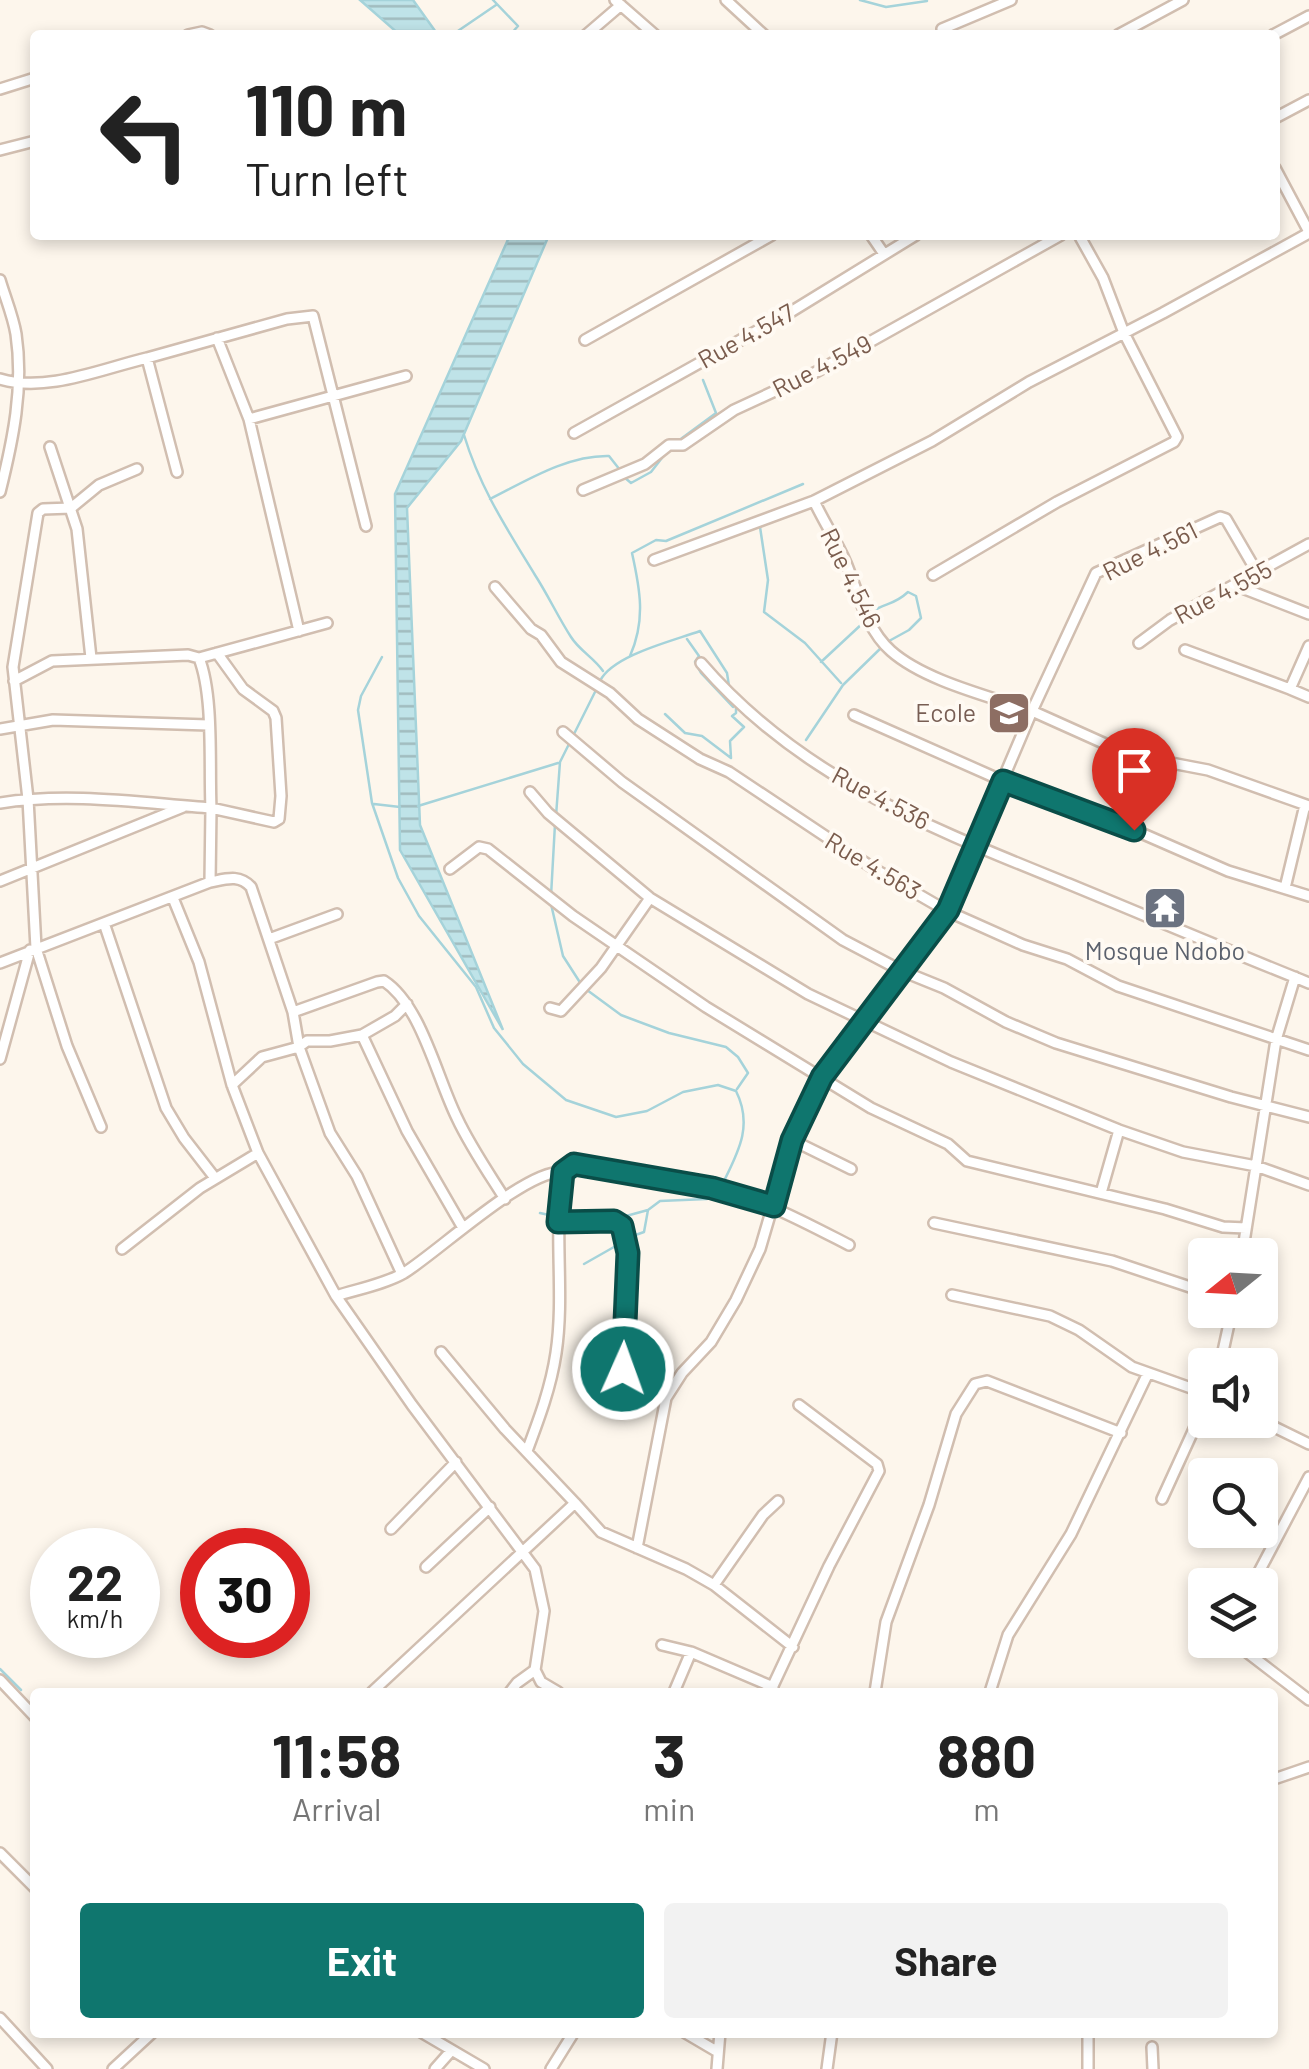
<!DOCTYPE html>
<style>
body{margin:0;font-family:Barlow,sans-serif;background:#f2f2f2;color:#222;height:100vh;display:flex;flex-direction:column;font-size:38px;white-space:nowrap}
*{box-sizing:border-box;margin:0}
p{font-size:32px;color:#767676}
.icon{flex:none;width:55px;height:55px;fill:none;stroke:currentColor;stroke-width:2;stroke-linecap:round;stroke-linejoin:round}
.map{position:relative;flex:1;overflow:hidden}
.panel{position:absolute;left:30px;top:1688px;width:1248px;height:350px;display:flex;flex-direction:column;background:#fff;border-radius:10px;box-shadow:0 5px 15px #0003}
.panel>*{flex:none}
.hud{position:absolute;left:30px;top:30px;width:1250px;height:210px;border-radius:10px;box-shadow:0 5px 15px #0003;background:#fff;color:#222;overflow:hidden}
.needle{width:65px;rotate:252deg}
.tools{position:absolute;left:1188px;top:1238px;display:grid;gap:20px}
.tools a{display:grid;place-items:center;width:90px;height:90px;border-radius:10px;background:#fff;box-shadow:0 5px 15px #0003;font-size:50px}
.speed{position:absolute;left:30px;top:1528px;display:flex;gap:20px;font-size:50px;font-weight:700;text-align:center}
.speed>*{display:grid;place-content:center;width:130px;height:130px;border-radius:50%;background:#fff;box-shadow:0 5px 15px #0003;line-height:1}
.speed small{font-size:25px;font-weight:400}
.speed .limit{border:15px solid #d22;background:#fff;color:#111}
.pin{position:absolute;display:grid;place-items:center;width:85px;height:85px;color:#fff;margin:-102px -42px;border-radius:50% 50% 50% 0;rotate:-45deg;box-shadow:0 0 10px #0007}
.pin .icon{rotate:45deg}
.me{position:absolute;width:110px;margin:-55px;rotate:2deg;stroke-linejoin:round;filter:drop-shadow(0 0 8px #0008)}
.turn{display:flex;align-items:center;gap:35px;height:210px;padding:0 50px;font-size:45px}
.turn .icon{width:130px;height:130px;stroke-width:2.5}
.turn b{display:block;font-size:70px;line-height:85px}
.eta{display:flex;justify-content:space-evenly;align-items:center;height:170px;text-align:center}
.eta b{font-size:60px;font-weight:700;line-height:70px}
.action{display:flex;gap:20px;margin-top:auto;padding:20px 50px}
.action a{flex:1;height:115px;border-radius:10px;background:#0f766e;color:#fff;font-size:40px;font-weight:700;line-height:115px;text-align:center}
.action a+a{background:#f2f2f2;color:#222}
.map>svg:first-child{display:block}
</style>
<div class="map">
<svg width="1309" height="2069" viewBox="0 0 1309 2069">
<defs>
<pattern id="water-rules" width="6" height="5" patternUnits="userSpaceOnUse" patternTransform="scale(2.5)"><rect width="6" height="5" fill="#bfe3e8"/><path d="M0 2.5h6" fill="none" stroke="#a0bbbe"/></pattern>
</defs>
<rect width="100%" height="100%" fill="#fdf6ec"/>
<!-- water -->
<path fill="url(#water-rules)" stroke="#a5d3da" stroke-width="2.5" d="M 360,0 L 413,0 L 438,35 L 400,35 Z
M 510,235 L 549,235 L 461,441 L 407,508 L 420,825 L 503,1030 L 400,850 L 395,494 Z"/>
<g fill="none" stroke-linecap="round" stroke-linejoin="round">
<!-- stream -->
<path stroke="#a5d3da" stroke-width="2.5" d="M 493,0 L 518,26 L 510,35
M 860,0 L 886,7 L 927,1
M 452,35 L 496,5
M 464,435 C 480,488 507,529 535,575 C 548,595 558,617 571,637 C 579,650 594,658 603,671
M 678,441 L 716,413 L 703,380
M 624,477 L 631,483 L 651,472 L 665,454
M 490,499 C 526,481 567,455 609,456 L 620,470
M 760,527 L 768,580 L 764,612 L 805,643 L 841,683
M 869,616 C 882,601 891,608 908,592 L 916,596 L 921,618 L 909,630 L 889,641
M 687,639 L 699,656 L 695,662 L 701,673 L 733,707
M 630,656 C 646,620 640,589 632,553 L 656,540 L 666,541 L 803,484
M 382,657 L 361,696 L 358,710 L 372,803 L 398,878 L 419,916 L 476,987 L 494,1028 L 523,1064 L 566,1100 L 616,1117 L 647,1111 L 683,1092 L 718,1085 L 736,1091 C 754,1127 737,1154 721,1187
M 821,662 L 864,622
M 600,681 C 613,655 673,641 700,631 L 727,673 L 729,686
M 665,714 L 685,733 L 702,736 L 731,758 L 730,741 L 744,727 L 732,716 L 736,713 L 736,703
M 574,734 L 597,688
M 806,740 L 843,685 L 883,646
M 374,804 L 400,807
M 418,806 L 558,763
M 556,816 L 560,762 L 570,742
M 551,896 L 555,824
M 551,904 L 563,956 L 581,984
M 587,990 L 621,1015 L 669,1033 L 726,1047 L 738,1057 L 748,1073 L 737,1089
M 540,1213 L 558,1217
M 615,1219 L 648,1210 L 660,1201 L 707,1199 L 716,1194
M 627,1238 L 644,1232 L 648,1210
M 584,1264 L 621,1243
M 0,1669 L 21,1690"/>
<!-- street casing -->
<g stroke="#d1beb0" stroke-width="14">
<path id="street" d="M 615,0 L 655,35
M 726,0 L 764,35
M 942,29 L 1011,0
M 188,35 L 202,32 L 210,35
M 586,35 L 621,5
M 1118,35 L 1183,0
M 1273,35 L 1309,16
M 0,89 L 35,78
M 1275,118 L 1309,100
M 0,150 L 35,141
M 1275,168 L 1309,232
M 871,235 L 884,254
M 0,280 C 5,297 13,316 16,334 C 24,388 13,440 0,492
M 217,338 L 249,419 L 299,631
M 585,340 L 772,235
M 147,358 L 287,319 L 313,316 L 366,526
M 0,379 C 46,393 101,369 147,358 L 177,472
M 249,419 L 406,376
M 574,433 L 789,313 L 916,235
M 50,447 L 77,529 L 91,658
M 583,490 L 645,464 L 669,445 L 683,445 L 734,410 L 816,372 L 1061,235
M 654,560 L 814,501 L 932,441 L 1029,382 L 1163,313 L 1309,233
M 1258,574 L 1226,519 L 1220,517 L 1096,573 L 1032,711 L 1130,755 L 1208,770 L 1309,806
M 933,575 L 1057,502 L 1174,442 L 1177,437 L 1124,333 L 1103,278 L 1079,235
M 1237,586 L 1309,614
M 495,587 L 531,629 L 541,635 L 561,662 L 610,693 L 638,719 L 700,759 L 729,772 L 876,870 L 947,911 L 1023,945 L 1067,959 L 1118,986 L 1309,1050
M 1139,643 L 1170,620 L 1309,544
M 1185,650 L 1290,689 L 1309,646
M 199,658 C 214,696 209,766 211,808 L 274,822 L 279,819 L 281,796 L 276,718 L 273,711 L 243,689 L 217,653
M 701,663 C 801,779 931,828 1069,884 C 1149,917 1229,951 1309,983
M 14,681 L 52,661 L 188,655 L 199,658 L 327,623
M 1290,689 L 1309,697
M 854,715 L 1003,781 L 1134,830 L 1228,871 L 1309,896
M 0,729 L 53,720 L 208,725
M 563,732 L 622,782 L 843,940 L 902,971 L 947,911 L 1032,711 C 989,696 925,681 891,651 C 866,629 858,592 846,563 C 837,542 824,522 814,501
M 530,792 L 548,813 L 650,898 L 808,994 L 951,1062 L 1119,1130 L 1183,1152 L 1256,1166 L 1309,1185
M 0,803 C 70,792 141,803 211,808 L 210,882
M 450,869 L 479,847 L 488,849 L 573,916 L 706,1007 L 871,1108 L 948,1144 L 967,1161 L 1165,1209 L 1223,1227 L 1246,1228
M 0,881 L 183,807
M 1285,888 L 1305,805
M 173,898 L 199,962 L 232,1085 L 258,1153 L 336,1296 L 412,1405 L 535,1569 L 544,1611 L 535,1670 L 541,1682 L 558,1692
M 104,923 L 166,1108 L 184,1138 L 215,1178
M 269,939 L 337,914
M 0,963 L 210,882 C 226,879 239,874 251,887 L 293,1012 L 299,1047 L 330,1133 L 357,1176 L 402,1274
M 550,1008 L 561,1011 L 601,968 L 650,898
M 293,1012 L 377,982 L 384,981 C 421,1005 437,1078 457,1118 C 470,1146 488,1172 505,1199
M 362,1035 L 407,1131 L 463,1228
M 0,1059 L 30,950
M 232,1085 L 262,1057 L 299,1047 L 307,1041 L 330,1041 L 362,1035 L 395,1016 L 407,1004
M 101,1127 L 67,1046 L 36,948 L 28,799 L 13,667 L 38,513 L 43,509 L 71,508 L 99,485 L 137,469
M 792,1140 L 851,1169
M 563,1172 L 574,1164 C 620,1174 667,1177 712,1187 C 762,1199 804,1222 849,1245
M 1101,1193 L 1119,1130
M 558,1222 L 614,1221 L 622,1227 L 628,1253 L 623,1369
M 934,1223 L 1112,1261 L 1205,1292
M 122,1249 L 200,1188 L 258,1153
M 1242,1255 L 1276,1040 L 1295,977
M 952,1295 L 1050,1316 L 1079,1330 L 1132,1367 L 1205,1393
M 336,1296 C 358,1289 385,1284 404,1273 C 438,1252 526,1169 563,1172 C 553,1232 565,1293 556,1353 C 551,1387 539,1419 527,1451
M 1220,1365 L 1232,1310
M 1260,1420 L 1309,1444
M 1162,1499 L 1205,1405
M 575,1503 L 601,1532 L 686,1569 L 714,1585 L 793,1647
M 391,1529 L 456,1462
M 637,1548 L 666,1398 L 682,1373 L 711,1342 L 736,1300 L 760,1249 L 792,1140 L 822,1077 L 902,971 L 944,988 L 1006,1022 L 1056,1043 L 1231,1097 L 1309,1117
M 426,1567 L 490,1507
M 714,1585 L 763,1515 L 778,1501
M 1252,1585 L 1309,1477
M 1231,1640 L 1309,1700
M 662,1645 L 691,1652 L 773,1687
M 0,1680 L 35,1717
M 372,1692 L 575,1503 L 505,1429 L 441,1352
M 510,1692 L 517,1683 L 535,1670
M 674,1692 L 691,1652
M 770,1692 L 829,1566 L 879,1471 L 877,1464 L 799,1405
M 875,1692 L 886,1622 L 929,1505 L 956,1414 L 975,1384 L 987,1381 L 1121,1433
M 990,1692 L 1008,1635 L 1071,1534 L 1148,1373
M 1277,1778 L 1309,1767
M 0,1853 L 35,1888
M 0,2018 L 47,2069
M 421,2032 L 484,2069
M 684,2032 L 718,2052
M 1088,2032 L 1088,2069
M 1152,2047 L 1153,2069
M 113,2069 L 153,2032
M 435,2069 L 451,2051
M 551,2069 L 574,2032
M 717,2069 L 720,2032
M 827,2069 L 832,2032"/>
</g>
<!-- street -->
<use href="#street" stroke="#fff" stroke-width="9"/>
</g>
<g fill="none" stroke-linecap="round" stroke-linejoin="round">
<!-- route casing -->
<g stroke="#0a4d48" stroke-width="25">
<path id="route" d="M 623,1369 L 628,1253 L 622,1226 L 614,1221 L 558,1222 L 563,1172 L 574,1164 L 712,1188 L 774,1206 L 792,1140 L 822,1077 L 948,910 L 1003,781 L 1134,830"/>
</g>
<!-- route -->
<use href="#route" stroke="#0f766e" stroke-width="18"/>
</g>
<!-- icons -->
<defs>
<g id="school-square" transform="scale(2.25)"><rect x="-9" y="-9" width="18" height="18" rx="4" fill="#8d6e63" stroke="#fffaf3"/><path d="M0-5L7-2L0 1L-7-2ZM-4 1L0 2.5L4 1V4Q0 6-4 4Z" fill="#fff"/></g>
<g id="temple-square" transform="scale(2.25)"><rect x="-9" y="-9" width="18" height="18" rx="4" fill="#6b7280" stroke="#fffaf3"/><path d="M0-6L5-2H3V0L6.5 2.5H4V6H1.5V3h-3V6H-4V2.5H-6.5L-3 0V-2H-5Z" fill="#fff"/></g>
</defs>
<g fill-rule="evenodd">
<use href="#school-square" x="1009" y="713"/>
<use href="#temple-square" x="1165" y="908"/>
</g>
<g text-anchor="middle" stroke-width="8" stroke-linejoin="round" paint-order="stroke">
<!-- street labels -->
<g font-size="25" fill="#7a5c4d" stroke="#fffaf3">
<text transform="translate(746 336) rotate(-29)" y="9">Rue 4.547</text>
<text transform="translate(822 366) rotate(-27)" y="9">Rue 4.549</text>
<text transform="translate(1150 551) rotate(-26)" y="9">Rue 4.561</text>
<text transform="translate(851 578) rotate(64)" y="9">Rue 4.546</text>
<text transform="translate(1223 592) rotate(-28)" y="9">Rue 4.555</text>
<text transform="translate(881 798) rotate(28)" y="9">Rue 4.536</text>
<text transform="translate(873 866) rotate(31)" y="9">Rue 4.563</text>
</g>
<!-- education labels -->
<g font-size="25" fill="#785e54" stroke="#fffaf3" text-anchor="end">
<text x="976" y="722">Ecole</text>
</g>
<!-- worship labels -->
<g font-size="25" fill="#5b616d" stroke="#fffaf3">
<text x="1165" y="960">Mosque Ndobo</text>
</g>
</g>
</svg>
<div class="tools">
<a><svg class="needle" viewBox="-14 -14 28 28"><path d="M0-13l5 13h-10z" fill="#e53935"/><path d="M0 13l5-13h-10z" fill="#767676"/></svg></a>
<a><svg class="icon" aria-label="sound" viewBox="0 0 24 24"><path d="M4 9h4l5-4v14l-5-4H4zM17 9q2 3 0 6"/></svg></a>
<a><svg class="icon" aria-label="search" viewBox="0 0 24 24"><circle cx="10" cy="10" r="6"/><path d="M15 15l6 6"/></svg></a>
<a><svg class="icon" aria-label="layers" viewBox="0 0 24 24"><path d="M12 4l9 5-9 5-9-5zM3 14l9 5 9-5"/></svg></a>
</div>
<div class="speed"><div>22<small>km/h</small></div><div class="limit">30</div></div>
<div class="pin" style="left:1134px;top:830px;background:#d93025"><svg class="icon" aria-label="arrive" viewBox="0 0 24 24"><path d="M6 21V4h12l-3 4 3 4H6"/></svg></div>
<svg class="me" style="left:623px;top:1369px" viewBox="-20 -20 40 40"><circle r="17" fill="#0f766e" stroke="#fff" stroke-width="3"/><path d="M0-11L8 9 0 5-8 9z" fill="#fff"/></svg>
<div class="hud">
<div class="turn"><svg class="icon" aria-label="left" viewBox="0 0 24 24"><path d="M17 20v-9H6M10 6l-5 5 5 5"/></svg><div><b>110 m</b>Turn left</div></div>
</div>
<section class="panel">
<div class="eta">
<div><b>11:58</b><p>Arrival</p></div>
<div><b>3</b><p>min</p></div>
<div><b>880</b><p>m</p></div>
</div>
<div class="action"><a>Exit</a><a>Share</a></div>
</section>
</div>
